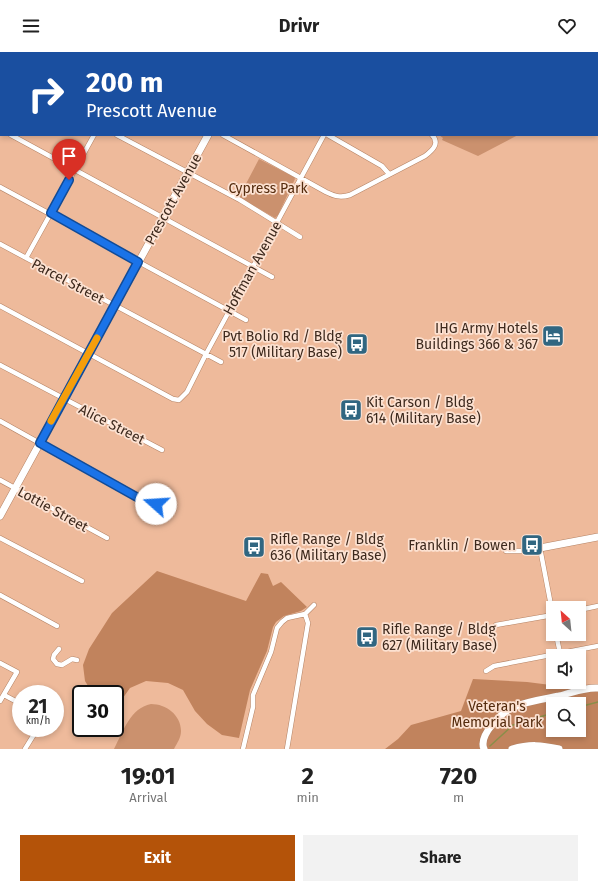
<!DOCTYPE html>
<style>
body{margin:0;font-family:"Fira Sans",sans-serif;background:#f2f2f2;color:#222;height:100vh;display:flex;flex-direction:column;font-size:15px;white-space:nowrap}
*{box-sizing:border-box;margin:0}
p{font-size:13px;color:#767676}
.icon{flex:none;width:22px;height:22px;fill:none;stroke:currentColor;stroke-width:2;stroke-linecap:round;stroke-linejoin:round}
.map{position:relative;height:697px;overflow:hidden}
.side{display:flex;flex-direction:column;background:#fff;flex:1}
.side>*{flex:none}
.banner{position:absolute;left:0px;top:0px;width:598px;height:84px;box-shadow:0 2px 6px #0003;background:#1a4fa0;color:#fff;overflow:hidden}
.needle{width:26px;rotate:333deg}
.controls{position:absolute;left:546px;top:549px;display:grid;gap:8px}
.controls a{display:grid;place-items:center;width:40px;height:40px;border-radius:0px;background:#fff;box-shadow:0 2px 6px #0003;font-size:20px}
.speed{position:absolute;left:12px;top:633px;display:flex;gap:8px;font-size:20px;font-weight:700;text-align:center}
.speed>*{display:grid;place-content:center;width:52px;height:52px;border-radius:50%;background:#fff;box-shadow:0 2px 6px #0003;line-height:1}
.speed small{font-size:10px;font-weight:400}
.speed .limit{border:2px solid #111;border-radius:6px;background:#fff;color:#111}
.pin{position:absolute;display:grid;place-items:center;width:34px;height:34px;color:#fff;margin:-41px -17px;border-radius:50% 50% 50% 0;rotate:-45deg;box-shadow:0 0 4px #0007}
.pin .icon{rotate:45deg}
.me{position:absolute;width:44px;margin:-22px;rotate:289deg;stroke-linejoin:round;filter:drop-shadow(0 0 3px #0008)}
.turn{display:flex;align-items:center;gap:14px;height:84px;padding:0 20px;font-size:18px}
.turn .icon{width:52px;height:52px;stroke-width:2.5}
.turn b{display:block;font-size:28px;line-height:34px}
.eta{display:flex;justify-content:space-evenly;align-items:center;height:68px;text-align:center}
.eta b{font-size:24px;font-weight:700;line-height:28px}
.cta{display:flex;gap:8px;margin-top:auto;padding:8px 20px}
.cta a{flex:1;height:46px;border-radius:0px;background:#b45309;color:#fff;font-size:16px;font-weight:700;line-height:46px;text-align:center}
.cta a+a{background:#f2f2f2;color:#222}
header{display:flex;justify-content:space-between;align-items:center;height:52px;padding:0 20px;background:#fff;font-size:18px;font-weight:700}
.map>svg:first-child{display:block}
</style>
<header><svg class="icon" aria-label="menu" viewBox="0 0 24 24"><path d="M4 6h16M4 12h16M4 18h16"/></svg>Drivr<svg class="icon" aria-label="heart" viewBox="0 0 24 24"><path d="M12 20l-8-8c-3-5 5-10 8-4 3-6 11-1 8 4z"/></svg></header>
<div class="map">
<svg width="598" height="697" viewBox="0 0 598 697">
<rect width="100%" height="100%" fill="#eeba9b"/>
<!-- green -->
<path fill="#cb916e" d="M 439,83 L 518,83 L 478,104 L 442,88 L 443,86 Z
M 259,107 L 294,125 L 295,127 L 278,163 L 275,166 L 239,145 Z
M 151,652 C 166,652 181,663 181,679 C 181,686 177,691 174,697 L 114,697 C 123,680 130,656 151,652 Z"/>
<!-- forest -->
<path fill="#c1835d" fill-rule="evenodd" d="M 157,519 L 246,549 L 261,521 L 268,522 L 273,534 L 281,530 L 307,555 L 301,559 L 284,564 L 276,570 L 273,575 L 267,599 L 250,638 L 239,686 L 222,683 L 207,672 L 195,659 L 183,638 L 168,631 L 146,629 L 130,636 L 115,657 L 115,642 L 93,642 L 85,629 L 83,613 L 89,597 L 112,561 Z
M 473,627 L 527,630 L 598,639 L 598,697 L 385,697 L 398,687 L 411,673 L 461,659 ZM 553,652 L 579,652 L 579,678 L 553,678 Z"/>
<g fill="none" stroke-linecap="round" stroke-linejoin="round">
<!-- stream -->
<path stroke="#8a8e49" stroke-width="1.5" d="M 579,655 L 598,650
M 490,694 L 513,673 L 553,661"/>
<!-- street casing -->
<g stroke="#b48365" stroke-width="5.5">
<path id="street" d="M 69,0 L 70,1
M 176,0 L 178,1
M 281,0 L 283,1
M 386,0 L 388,1
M 507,0 L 509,1
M 22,1 L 23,0
M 139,1 L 140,0
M 369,1 L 369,0
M 474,1 L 475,0
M 580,1 L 581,0
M 0,20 L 1,20
M 0,42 L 1,40
M 0,77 L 1,77
M 11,83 L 272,225
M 117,83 L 240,148 L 300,185
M 223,83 L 326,140 C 334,144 340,146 350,143 L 425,104 C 433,98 440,91 432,83
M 328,83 L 382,114 L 389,122
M 0,135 L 246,268
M 0,192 L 221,310
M 26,206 L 94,83
M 0,254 L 173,347 L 179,348 L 187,340 L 206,302 L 324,83
M 0,313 L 162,398
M 0,369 L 142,448 L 156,451 L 156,440
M 0,428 L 107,486
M 0,486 L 82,529
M 506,499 L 521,499 L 540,496 L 553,564
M 0,543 L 57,574
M 579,558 L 598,554
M 496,573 L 553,563
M 556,582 L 560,601
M 59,597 L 54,603 L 53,607 L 57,612 L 62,613 L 72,607 L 77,608
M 0,611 L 17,620 L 0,649
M 486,619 L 494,614 L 598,594
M 4,643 L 21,652
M 25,697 L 38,676
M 243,697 L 253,655 L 253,643 L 271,600 L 277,576 L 282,570 L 287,566 L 305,562 L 314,553
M 287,697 L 308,571 L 305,562"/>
</g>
<!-- secondary casing -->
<g stroke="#b48365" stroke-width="8">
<path id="secondary" d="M 252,1 L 253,0
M 0,464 L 208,83
M 540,496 L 598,485
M 484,697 C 478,683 502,660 514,655 C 528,649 544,647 559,644 C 572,641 584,635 598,636
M 512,697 C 530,692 541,693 559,697"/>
</g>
<!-- street -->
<use href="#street" stroke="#fff" stroke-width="4.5"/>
<!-- secondary -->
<use href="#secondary" stroke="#fff" stroke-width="7"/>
</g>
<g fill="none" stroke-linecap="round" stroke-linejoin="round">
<!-- route casing -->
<g stroke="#114b97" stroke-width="10">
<path id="route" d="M 69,128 L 51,161 L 138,210 L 40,391 L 142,448 L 156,452"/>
</g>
<!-- route -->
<use href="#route" stroke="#1a73e8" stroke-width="7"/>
<!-- slow -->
<path stroke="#f59e0b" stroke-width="7" d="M 51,369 L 97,286"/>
</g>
<!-- icons -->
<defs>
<g id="hotel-square" transform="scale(1.15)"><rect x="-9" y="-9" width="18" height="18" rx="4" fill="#306681" stroke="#fce1d1"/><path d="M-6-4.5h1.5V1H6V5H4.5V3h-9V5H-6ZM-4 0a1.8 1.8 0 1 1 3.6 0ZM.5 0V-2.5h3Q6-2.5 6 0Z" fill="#fff"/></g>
<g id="bus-square" transform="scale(1.15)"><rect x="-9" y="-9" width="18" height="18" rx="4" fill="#306681" stroke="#fce1d1"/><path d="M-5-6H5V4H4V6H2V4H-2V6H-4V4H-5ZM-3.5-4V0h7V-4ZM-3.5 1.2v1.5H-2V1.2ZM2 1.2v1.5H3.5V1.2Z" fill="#fff"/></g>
</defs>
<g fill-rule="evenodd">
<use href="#hotel-square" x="553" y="284"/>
<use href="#bus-square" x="357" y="292"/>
<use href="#bus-square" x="351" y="358"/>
<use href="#bus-square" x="532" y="493"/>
<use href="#bus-square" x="254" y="495"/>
<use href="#bus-square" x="367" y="585"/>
</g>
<g text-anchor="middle" stroke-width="3.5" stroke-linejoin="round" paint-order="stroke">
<!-- park labels -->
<g font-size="14" fill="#542b0d" stroke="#fce1d1">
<text x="268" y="141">Cypress Park</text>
<text x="497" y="659">Veteran's<tspan x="497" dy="16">Memorial Park</tspan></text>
</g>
<!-- street labels -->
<g font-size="14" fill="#3d291d" stroke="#fce1d1">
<text transform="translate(173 147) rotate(-61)" y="5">Prescott Avenue</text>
<text transform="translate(252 216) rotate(-61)" y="5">Hoffman Avenue</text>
<text transform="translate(68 229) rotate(28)" y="5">Parcel Street</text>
<text transform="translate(112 372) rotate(27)" y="5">Alice Street</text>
<text transform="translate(53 457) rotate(29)" y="5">Lottie Street</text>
</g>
<!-- poi labels -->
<g font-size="14" fill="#3d291d" stroke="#fce1d1" text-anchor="end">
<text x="538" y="281">IHG Army Hotels<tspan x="538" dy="16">Buildings 366 &amp; 367</tspan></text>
<text x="342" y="289">Pvt Bolio Rd / Bldg<tspan x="342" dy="16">517 (Military Base)</tspan></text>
<text x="366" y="355" text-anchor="start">Kit Carson / Bldg<tspan x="366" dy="16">614 (Military Base)</tspan></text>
<text x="270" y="492" text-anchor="start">Rifle Range / Bldg<tspan x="270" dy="16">636 (Military Base)</tspan></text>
<text x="516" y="498">Franklin / Bowen</text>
<text x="382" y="582" text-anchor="start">Rifle Range / Bldg<tspan x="382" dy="16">627 (Military Base)</tspan></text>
</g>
</g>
</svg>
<div class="controls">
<a><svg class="needle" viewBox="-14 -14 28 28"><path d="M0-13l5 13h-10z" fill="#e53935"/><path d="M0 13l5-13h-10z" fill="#767676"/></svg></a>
<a><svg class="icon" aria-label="sound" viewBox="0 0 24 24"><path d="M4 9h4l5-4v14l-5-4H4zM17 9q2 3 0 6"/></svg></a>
<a><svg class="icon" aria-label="search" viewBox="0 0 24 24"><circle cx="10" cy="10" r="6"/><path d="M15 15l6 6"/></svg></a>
</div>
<div class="speed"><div>21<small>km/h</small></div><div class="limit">30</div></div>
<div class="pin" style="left:69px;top:128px;background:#d93025"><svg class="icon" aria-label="arrive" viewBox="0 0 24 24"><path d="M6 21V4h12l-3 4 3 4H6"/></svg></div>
<svg class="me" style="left:156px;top:452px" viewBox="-20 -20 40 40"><circle r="19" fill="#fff"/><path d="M0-13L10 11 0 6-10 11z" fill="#1a73e8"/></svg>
<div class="banner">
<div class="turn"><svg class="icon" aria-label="right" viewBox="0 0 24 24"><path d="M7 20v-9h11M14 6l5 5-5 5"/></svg><div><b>200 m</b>Prescott Avenue</div></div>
</div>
</div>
<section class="side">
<div class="eta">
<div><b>19:01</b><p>Arrival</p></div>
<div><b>2</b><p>min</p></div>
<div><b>720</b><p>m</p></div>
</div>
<div class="cta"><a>Exit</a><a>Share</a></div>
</section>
